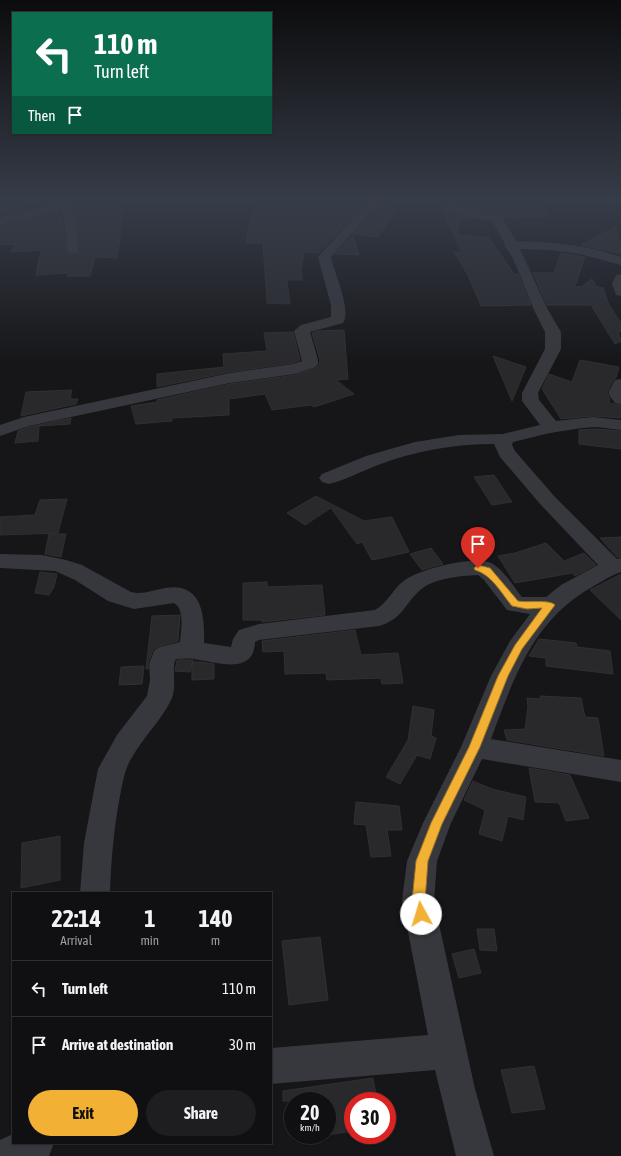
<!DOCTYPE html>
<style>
body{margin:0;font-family:"Asap Condensed",sans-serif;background:#1e1e20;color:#f1f3f6;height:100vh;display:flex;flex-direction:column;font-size:15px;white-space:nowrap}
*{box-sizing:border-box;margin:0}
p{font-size:13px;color:#9c9d9f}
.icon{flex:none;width:22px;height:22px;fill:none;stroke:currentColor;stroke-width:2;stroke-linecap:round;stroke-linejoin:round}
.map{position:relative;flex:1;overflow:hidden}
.details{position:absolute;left:12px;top:892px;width:260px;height:252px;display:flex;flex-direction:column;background:#101012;border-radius:0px;box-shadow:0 1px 3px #0004,0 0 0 1px #303032}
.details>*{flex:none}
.guide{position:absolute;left:12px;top:12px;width:260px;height:122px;border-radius:0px;box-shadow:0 1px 3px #0004,0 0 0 1px #303032;background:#0b6e4f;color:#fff;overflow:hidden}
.speed{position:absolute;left:284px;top:1092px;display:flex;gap:8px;font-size:20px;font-weight:700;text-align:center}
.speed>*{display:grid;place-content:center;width:52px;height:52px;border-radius:50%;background:#101012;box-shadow:0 1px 3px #0004,0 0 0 1px #303032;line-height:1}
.speed small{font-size:10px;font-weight:400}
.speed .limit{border:6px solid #d22;background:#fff;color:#111}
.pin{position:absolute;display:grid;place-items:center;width:34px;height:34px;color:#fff;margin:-41px -17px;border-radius:50% 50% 50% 0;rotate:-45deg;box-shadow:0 0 4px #0007}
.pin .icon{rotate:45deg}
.me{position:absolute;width:44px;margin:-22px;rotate:354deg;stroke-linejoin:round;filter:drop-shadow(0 0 3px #0008)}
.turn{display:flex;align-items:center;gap:14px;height:84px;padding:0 16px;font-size:18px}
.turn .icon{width:52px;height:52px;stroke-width:2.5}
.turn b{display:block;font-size:28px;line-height:34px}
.then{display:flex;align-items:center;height:38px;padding:0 16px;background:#0003;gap:8px;font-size:15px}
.eta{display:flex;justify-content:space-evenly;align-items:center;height:68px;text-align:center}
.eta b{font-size:24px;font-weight:700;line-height:28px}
.cta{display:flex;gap:8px;margin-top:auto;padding:8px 16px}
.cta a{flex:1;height:46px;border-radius:24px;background:#f2b134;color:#111;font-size:16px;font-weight:700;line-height:46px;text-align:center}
.cta a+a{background:#1e1e20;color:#f1f3f6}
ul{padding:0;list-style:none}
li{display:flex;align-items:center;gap:12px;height:56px;padding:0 16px;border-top:1px solid #303032}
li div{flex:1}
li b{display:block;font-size:15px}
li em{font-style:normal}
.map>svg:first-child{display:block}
</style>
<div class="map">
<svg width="621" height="1156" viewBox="0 0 621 1156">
<rect width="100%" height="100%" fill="#161618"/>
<!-- building -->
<path fill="#29292c" stroke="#303034" d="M 125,202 L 117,258 L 95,257 L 90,276 L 67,276 L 68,273 L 36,275 L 41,250 L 11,252 L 15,244 L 0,245 L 0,226 L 50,213 L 61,213 L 67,253 L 79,254 L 80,250 L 77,220 L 74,207 L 81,204 Z
M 259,202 L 366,202 L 319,253 L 304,252 L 301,271 L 302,280 L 287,280 L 290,304 L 267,303 L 263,243 L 246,243 L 250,218 Z
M 387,202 L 401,202 L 378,237 L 353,234 L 375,209 L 386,205 Z
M 438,202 L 443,202 L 448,211 L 453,215 L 470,219 L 459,219 L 458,234 L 489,238 L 514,274 L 518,274 L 531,305 L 481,306 L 468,275 L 454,252 L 462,252 Z
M 456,202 L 547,202 L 547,217 L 504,218 L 501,215 L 497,213 L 466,209 Z
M 19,203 L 24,209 L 0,215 L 0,206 Z
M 615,227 L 621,244 L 621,254 L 581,245 Z
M 353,235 L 359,255 L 335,254 Z
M 561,253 L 585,257 L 575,286 L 581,287 L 592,279 L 597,287 L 603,288 L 609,305 L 621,323 L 621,332 L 618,332 L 621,341 L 615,344 L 591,305 L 547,305 L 533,273 L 554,273 Z
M 344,330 L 348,379 L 336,380 L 354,394 L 314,407 L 311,405 L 272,410 L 265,394 L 229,399 L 229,415 L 172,418 L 172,421 L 136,424 L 131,406 L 157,402 L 157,400 L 230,384 L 295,375 L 316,368 L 319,365 L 320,360 L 312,333 L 318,331 Z
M 293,332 L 300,360 L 293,363 L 230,372 L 157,387 L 157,374 L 224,367 L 223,354 L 267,351 L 264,333 Z
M 493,356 L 526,367 L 512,401 Z
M 580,360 L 619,367 L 616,378 L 614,379 L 608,390 L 608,395 L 610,399 L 609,403 L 621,405 L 621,418 L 593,416 L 561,419 L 542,389 L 549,374 L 572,382 Z
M 72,390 L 70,399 L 78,399 L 76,404 L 21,416 L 26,392 Z
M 71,418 L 70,424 L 39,426 L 38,441 L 15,443 L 18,431 L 29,427 Z
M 596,429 L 621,431 L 621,449 L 579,444 L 579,430 Z
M 494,475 L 512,502 L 492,505 L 474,477 Z
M 316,496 L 364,521 L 392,517 L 409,552 L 372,560 L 362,542 L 357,544 L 331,508 L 305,525 L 287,513 Z
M 67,499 L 58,533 L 0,535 L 0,517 L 35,515 L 40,500 Z
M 49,534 L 66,534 L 61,557 L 45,554 Z
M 621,537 L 621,557 L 617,557 L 600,538 Z
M 546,543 L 564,561 L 584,553 L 596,565 L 575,576 L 572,573 L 515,583 L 498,556 L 515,553 Z
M 431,548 L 443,564 L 422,570 L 410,554 Z
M 40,572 L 57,574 L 54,587 L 49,595 L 35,593 Z
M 621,574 L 621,620 L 590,590 Z
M 267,582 L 267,587 L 322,585 L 325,615 L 262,622 L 262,620 L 243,620 L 243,583 Z
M 180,615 L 178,641 L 159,646 L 153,650 L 148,663 L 148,669 L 146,669 L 152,616 Z
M 355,630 L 361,655 L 398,653 L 403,683 L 382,684 L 381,678 L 327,680 L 326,673 L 285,674 L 284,651 L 263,652 L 262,641 Z
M 539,639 L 576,643 L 577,647 L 610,651 L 613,674 L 546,666 L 546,658 L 529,656 Z
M 177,660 L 193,660 L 190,672 L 175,671 Z
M 192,662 L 201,662 L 214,664 L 214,679 L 192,680 Z
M 144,666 L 142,684 L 119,685 L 121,667 Z
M 540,696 L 581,698 L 585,717 L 598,718 L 604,756 L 507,740 L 504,730 L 525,729 L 528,707 L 527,698 L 541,699 Z
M 413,706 L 434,710 L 431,736 L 436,738 L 430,759 L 417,755 L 400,784 L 386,777 L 408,740 Z
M 529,768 L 570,775 L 589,818 L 566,821 L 559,803 L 535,802 Z
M 473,781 L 492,789 L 526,797 L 523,820 L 508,816 L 502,841 L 479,834 L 485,810 L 464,800 Z
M 356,802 L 399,806 L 402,830 L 387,830 L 391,856 L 371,857 L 366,825 L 354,824 Z
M 60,836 L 60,880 L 21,888 L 22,843 Z
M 477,929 L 494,929 L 497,951 L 480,950 Z
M 320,937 L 328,1000 L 289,1005 L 282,941 Z
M 474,949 L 481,973 L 459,978 L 452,954 Z
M 534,1066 L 545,1109 L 512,1113 L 501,1070 Z
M 373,1078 L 377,1101 L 353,1101 L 353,1131 L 327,1135 L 327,1101 L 283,1101 L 283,1091 Z"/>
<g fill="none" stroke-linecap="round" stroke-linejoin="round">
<!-- street -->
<path fill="#37383d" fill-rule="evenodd" d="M 60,202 L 80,202 L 79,204 L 72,206 L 76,220 L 79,250 L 78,253 L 68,253 L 67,250 L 64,220 L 61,209 L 0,225 L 0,217 Z
M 369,202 L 386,202 L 385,204 L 374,208 L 331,257 C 334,273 352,310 343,323 L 310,332 L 318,360 L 318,364 L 316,367 L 295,374 L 230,383 L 29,426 L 0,436 L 0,425 L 24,417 L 230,373 L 293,364 L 302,361 L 294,331 L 301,325 L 331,317 L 331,305 L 318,257 L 366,204 Z
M 444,202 C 460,202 455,207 466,210 C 478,213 490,212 501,216 L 516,241 C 552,242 587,245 621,257 L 621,265 L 580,254 L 552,250 L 520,249 L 548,310 L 561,332 L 561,349 L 538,393 L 539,400 L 556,421 L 593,417 L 621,420 L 621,430 L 596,427 L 582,428 L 550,433 L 513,442 L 512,445 L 515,451 L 555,497 L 617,559 L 621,558 L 621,572 C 612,575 602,581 594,586 C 533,619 514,678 491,739 L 621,760 L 621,782 L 482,759 L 451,823 L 437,861 L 434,901 L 475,1089 L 494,1156 L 456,1156 L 435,1070 L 271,1084 L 271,1048 L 428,1035 L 402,901 L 407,861 L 423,823 L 461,747 L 491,676 L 510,641 L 530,614 L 507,610 L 484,580 L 478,575 C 460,576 432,578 418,592 C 403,607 402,619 379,626 L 259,640 L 255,642 C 254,676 216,662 194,659 C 188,658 182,659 176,659 C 171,666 177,685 172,698 C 162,720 143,737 131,759 C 124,771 123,782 120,796 C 114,828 111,860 110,893 L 80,893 L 84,843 L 98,769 L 117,735 L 147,696 L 150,680 L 149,664 L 154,651 L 159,647 L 180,642 C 181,630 185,609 174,603 L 134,609 L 108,601 L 75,580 L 55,571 L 0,568 L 0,554 L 42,555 L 66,560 L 82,565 L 131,592 C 142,595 154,590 165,588 C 202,582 205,615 204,643 L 231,647 L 233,639 L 239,630 L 259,624 L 375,610 C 388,603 393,588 405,580 C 419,569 475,555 491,563 C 504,570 513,586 522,597 L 546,597 L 561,585 L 598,565 L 541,505 L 500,457 L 494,444 C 454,444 415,451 378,465 C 362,471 346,480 329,484 L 322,482 L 319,478 L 322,474 L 366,456 L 415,442 L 459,435 L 503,434 L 540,425 L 522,401 L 522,393 L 545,349 L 545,332 L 534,310 L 513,258 L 504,245 L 505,244 L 492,221 L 454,214 L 449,210 Z
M 621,274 L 621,296 L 616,295 L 612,284 L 616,275 Z
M 621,379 L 621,404 L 615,403 L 609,395 L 609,391 L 615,380 Z
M 13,1134 L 13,1143 L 54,1143 L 49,1156 L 0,1156 L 0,1140 Z"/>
</g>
<!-- sky -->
<linearGradient id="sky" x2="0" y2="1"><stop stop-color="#0c0c0d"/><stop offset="0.55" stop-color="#363c48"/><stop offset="1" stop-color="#363c48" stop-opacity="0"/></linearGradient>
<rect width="621" height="364" fill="url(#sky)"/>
<!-- route -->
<path fill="#f2b134" stroke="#9d7322" d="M 478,565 L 490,568 L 518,601 C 527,603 550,599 555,605 L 522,649 L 508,676 L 480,747 L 442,824 L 428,861 L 425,901 L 428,914 L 426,918 L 421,920 L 417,918 L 412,901 L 416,861 L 431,823 L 469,747 L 498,676 L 515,645 L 542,608 L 527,609 L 512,606 C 501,593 492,575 475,570 L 474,568 Z"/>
</svg>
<div class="speed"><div>20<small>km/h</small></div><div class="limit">30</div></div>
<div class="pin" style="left:478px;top:568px;background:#d93025"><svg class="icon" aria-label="arrive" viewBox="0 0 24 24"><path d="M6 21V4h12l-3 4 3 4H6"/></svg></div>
<svg class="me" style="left:421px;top:914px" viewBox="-20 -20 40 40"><circle r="19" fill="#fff"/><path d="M0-13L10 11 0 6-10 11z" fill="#f2b134"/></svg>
<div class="guide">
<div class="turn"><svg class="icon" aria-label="left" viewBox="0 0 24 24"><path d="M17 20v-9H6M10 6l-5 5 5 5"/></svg><div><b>110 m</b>Turn left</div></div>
<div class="then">Then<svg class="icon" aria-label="arrive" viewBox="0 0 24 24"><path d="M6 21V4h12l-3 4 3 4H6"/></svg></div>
</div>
<section class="details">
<div class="eta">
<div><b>22:14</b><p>Arrival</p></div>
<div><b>1</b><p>min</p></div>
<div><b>140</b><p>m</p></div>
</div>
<ul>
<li><svg class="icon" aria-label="left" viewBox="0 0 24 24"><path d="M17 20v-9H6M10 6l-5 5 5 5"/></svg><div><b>Turn left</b></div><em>110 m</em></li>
<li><svg class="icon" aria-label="arrive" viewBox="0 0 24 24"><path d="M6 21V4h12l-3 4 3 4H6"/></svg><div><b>Arrive at destination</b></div><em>30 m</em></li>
</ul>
<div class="cta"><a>Exit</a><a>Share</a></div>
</section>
</div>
